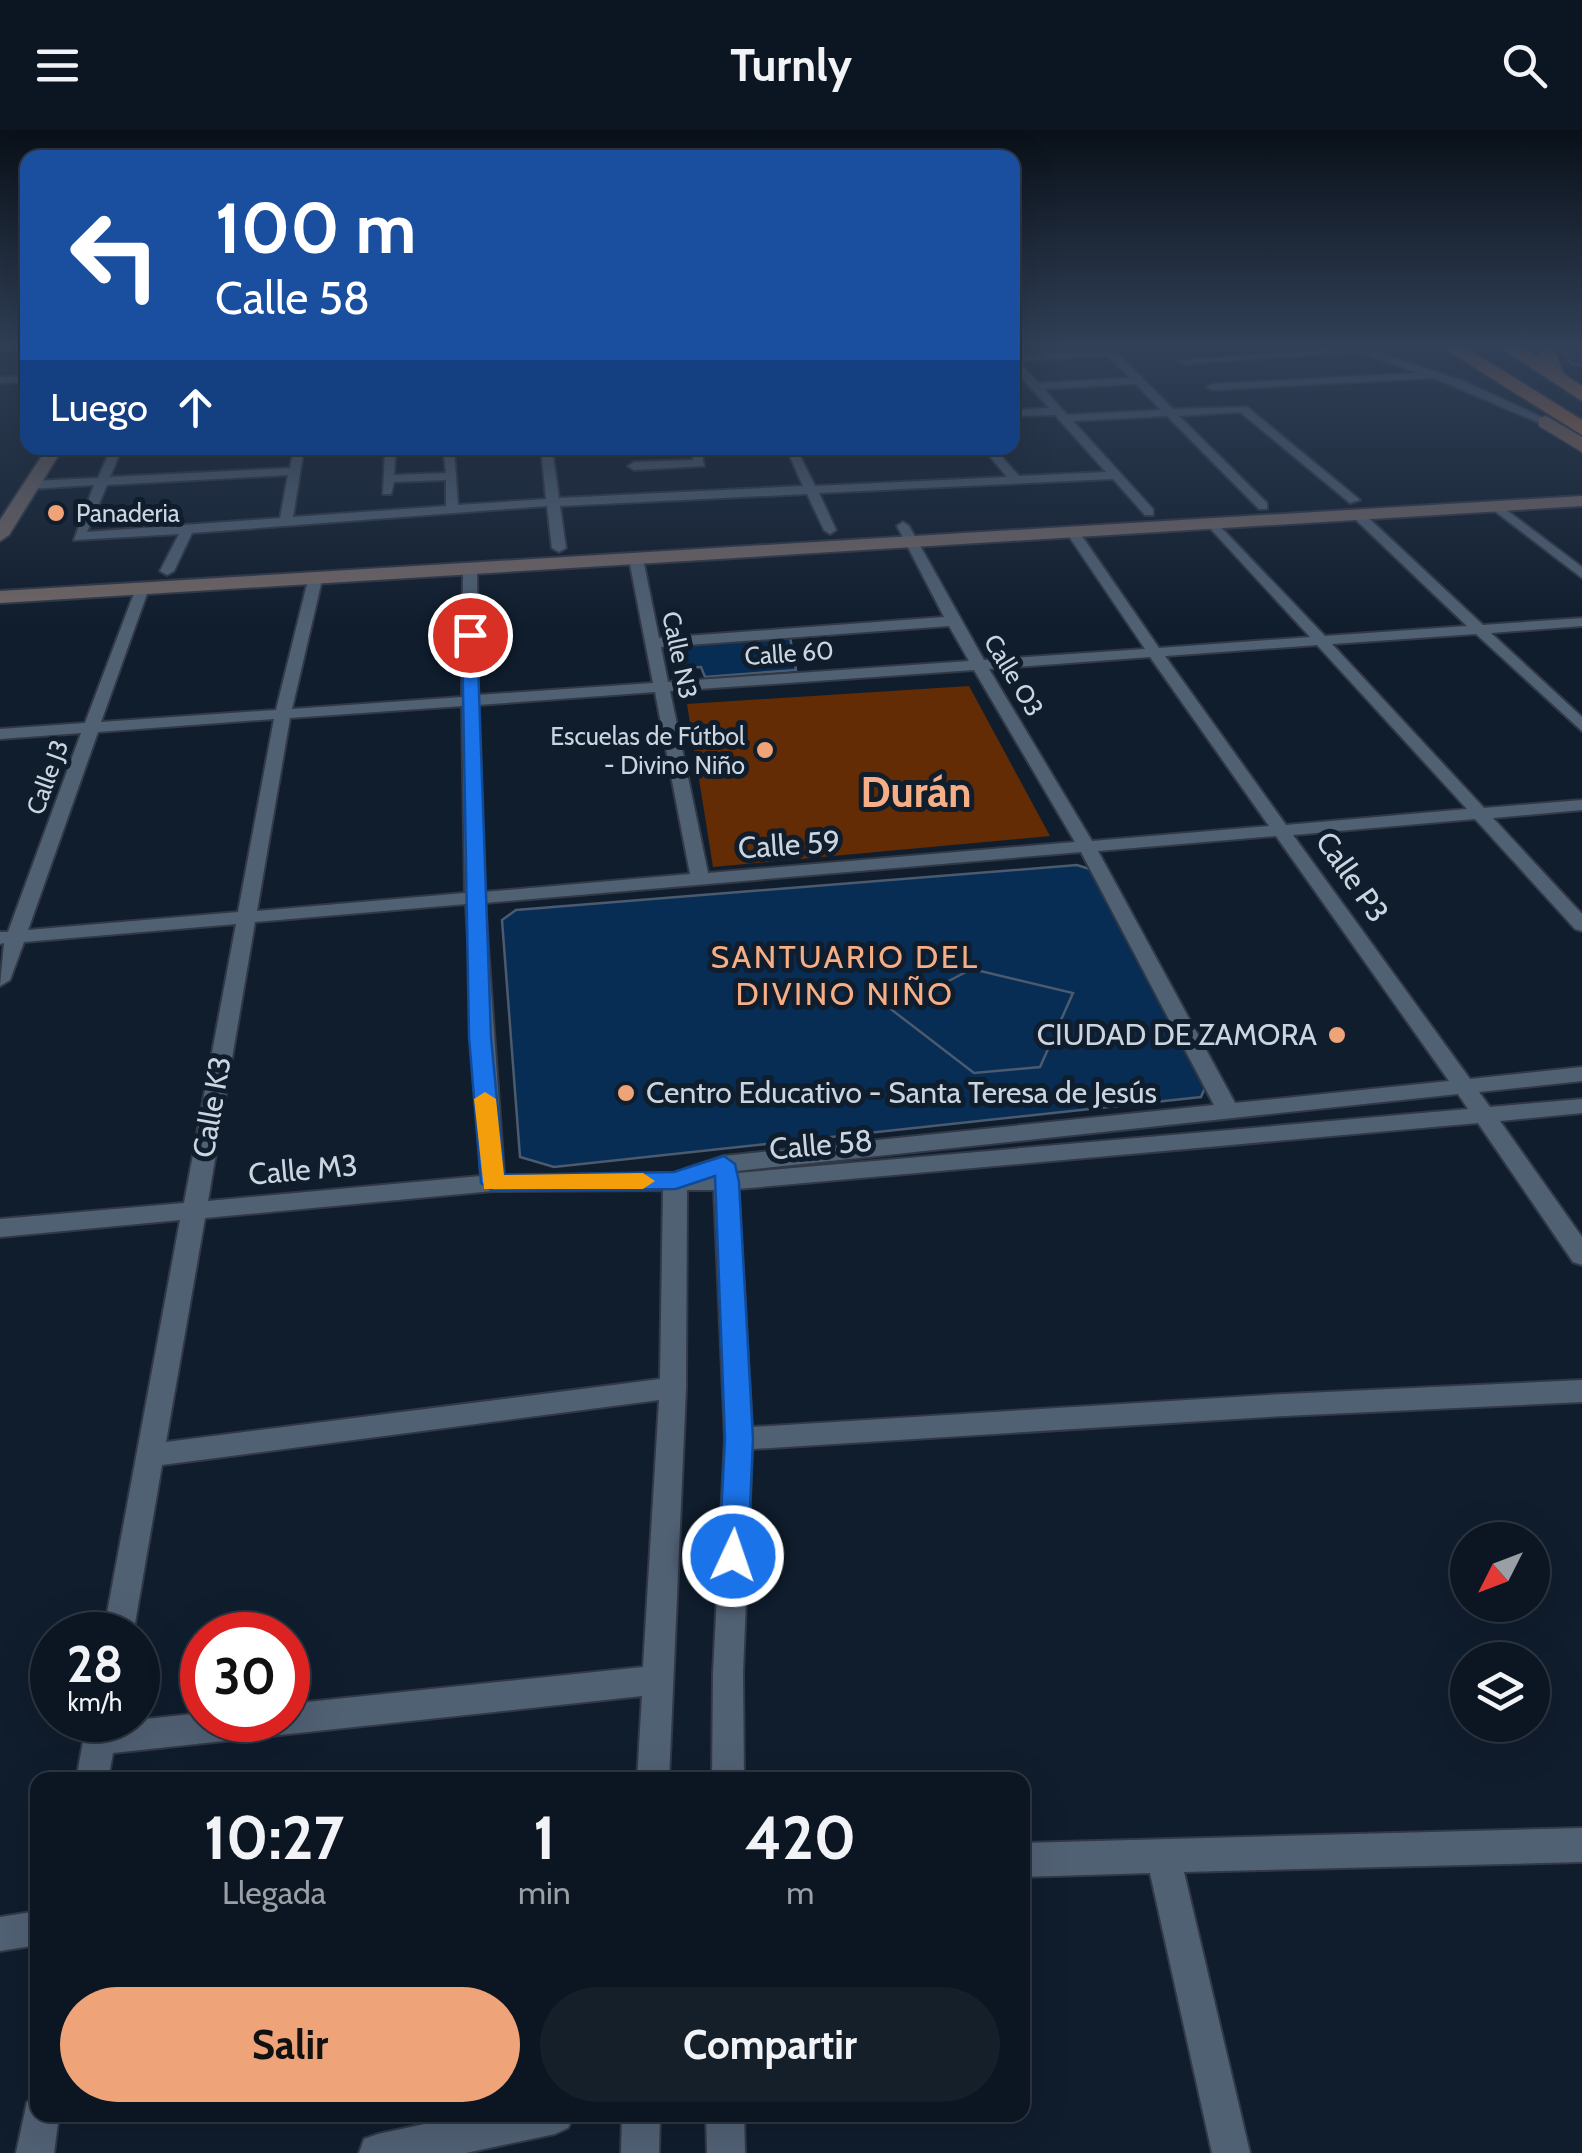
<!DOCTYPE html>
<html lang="es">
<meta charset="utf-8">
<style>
body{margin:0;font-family:Cabin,sans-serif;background:#151f2a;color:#f1f3f6;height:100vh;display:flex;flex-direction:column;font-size:38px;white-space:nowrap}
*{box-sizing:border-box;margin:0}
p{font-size:32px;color:#9a9fa5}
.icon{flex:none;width:55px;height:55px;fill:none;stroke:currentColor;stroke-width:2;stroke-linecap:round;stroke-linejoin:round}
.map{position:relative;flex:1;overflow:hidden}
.side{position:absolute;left:30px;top:1642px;width:1000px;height:350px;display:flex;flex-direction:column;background:#0c1622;border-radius:20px;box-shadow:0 10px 40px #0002,0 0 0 2px #2c3540}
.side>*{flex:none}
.guide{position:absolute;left:20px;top:20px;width:1000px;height:305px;border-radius:20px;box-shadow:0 10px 40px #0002,0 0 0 2px #2c3540;background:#1a4fa0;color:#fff;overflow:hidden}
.needle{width:65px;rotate:228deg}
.controls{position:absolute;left:1450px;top:1392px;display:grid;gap:20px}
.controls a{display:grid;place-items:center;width:100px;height:100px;border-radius:50%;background:#0c1622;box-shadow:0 10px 40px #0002,0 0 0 2px #2c3540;font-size:50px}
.speed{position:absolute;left:30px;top:1482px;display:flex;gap:20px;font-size:50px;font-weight:700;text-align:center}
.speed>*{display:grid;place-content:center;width:130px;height:130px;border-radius:50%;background:#0c1622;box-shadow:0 10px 40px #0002,0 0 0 2px #2c3540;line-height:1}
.speed small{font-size:25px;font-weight:400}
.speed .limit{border:15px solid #d22;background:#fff;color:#111}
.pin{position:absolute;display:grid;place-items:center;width:85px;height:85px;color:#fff;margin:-42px;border:5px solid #fff;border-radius:50%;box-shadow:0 2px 10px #0007}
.me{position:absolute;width:110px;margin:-55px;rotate:3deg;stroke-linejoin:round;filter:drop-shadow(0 0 8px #0008)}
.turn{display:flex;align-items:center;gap:35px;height:210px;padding:0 30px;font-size:45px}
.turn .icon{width:130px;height:130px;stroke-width:2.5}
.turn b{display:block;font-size:70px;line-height:85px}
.then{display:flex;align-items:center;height:95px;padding:0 30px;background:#0003;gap:20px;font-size:38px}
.eta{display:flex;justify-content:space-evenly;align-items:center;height:170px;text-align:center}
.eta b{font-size:60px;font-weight:700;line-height:70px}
.primary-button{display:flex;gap:20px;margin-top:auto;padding:20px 30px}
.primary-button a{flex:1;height:115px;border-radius:60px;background:#efa378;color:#111;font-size:40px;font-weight:700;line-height:115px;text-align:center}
.primary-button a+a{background:#151f2a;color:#f1f3f6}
header{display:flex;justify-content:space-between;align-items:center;height:130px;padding:0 30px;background:#0c1622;font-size:45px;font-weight:700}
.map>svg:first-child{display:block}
</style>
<header><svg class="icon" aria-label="menu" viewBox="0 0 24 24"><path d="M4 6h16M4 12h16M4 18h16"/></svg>Turnly<svg class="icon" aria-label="search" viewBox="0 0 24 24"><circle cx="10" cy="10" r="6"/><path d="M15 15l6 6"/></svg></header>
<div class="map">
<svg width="1582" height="2023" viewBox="0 0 1582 2023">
<rect width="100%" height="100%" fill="#101d2d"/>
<!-- green -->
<path fill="#642c04" d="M 969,556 L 1050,706 L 713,737 L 687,574 Z"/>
<!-- building -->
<path fill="#082d55" stroke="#4b5a6e" stroke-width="2.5" d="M 1561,214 L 1582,215 L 1582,235 L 1571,234 Z
M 790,507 L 796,540 L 705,547 L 701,537 L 686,538 L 679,516 Z
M 1077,735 L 1096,741 L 1208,951 L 1201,967 L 554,1037 L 520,1027 L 502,790 L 516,780 Z
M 972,839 L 1073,863 L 1040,937 L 974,943 L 892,880 Z"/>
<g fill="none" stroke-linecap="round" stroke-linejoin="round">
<!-- street casing -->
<g stroke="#313846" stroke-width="4">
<path id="street" d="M 0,214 L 28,214 L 28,219 L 0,220 Z
M 1097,214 L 1108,214 L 1173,279 L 1247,277 L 1360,370 L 1350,373 L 1240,282 L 1179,286 L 1267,373 L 1267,379 L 1259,379 L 1167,286 L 1073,291 L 1153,379 L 1153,385 L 1145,385 L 1113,349 L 819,363 L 836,400 L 830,404 L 824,400 L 807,364 L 560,376 L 566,418 L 559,422 L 552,418 L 547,376 L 192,403 L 174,441 L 167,445 L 160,441 L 179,404 L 74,410 L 94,355 L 31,359 L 25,355 L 31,351 L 98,348 L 111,318 L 122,318 L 110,347 L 290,338 L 294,318 L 304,318 L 293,387 L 446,376 L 446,350 L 394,352 L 391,364 L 383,364 L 385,318 L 396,318 L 394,345 L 446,343 L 443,318 L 454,318 L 458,375 L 546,369 L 541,318 L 552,318 L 559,368 L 803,356 L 786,318 L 796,318 L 815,356 L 1007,347 L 983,318 L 994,318 L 1019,346 L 1106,342 L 1055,285 L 1012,286 L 1012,280 L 1049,278 L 1012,237 L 1012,225 L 1103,220 ZM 1108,226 L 1130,248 L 1038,253 L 1018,231 ZM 1136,254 L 1161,280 L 1067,285 L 1044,259 ZM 288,345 L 280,388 L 87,402 L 107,355 Z
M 1338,214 L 1354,214 L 1463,251 L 1552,292 L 1542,294 L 1434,248 L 1212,260 L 1207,257 L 1212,254 L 1418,243 L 1357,222 L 1183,234 L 1178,231 L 1342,217 Z
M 28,246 L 28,252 L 0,253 L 0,247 Z
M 691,318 L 701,318 L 704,336 L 634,340 L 628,336 L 634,332 L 693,330 Z
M 882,318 L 954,318 L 948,322 L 878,324 L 878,320 Z
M 1496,372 L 1582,437 L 1582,448 L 1492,379 L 1492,373 Z
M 1354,382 L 1362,382 L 1483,495 L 1582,488 L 1582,496 L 1491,503 L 1582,587 L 1582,601 L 1476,504 L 1332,514 L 1484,678 L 1582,670 L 1582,680 L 1493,688 L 1582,784 L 1582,801 L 1575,799 L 1475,689 L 1293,705 L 1470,949 L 1582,937 L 1582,951 L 1479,962 L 1490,977 L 1582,969 L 1582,983 L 1500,991 L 1582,1107 L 1582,1135 L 1573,1132 L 1478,993 L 738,1059 L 752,1297 L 1284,1264 L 1582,1250 L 1582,1272 L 1284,1286 L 752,1319 L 743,1543 L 744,1650 L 712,1650 L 713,1543 L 725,1309 L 714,1060 L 687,1060 L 686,1258 L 669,1650 L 637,1650 L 642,1566 L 113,1623 L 108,1650 L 76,1650 L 87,1590 L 118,1592 L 202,1583 L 202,1590 L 288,1590 L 288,1574 L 643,1537 L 659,1270 L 162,1335 L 133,1505 L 103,1505 L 180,1090 L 0,1107 L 0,1089 L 184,1073 L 236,794 L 24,812 L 10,850 L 0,856 L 4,813 L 0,814 L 0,802 L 8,802 L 81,603 L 0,609 L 0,599 L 85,593 L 136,458 L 148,461 L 101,592 L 276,580 L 308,450 L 315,446 L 322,450 L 292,579 L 462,567 L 463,439 L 470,435 L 477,439 L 478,565 L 653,553 L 629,429 L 636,425 L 643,429 L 659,508 L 944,487 L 897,396 L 903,392 L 909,396 L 984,530 L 1145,519 L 1066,402 L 1072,398 L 1077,399 L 1159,518 L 1310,507 L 1208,396 L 1207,393 L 1213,389 L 1325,506 L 1467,496 L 1354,388 ZM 949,496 L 969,531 L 668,552 L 661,517 ZM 1317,515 L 1467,679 L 1286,695 L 1165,526 ZM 1150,527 L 1269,696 L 1092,711 L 989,539 ZM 974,540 L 1075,712 L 708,743 L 670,561 ZM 655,562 L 690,744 L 484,762 L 478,575 ZM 462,576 L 465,763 L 257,781 L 290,588 ZM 274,589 L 238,782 L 28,800 L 98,602 ZM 1276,706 L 1449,951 L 1235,973 L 1098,721 ZM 1081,722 L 1214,975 L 724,1026 L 685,1039 L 682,1044 L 504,1045 L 485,773 ZM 466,774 L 481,1046 L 208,1071 L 255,792 ZM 1458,964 L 1468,979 L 737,1043 L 737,1041 ZM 663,1060 L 660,1249 L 166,1312 L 205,1088 L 493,1061 Z
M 1582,1698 L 1582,1732 L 1184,1742 L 1250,2023 L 1212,2023 L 1150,1743 L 1022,1747 L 1022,1713 Z
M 38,1781 L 38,1815 L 0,1821 L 0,1787 Z
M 38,1967 L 38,1985 L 59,1985 L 54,2023 L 16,2023 L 27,1972 Z
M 467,1985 L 574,1985 L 568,1998 L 555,2004 L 466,2023 L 359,2023 L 364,2009 L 378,2004 Z
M 622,1985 L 660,1985 L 659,2023 L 621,2023 Z
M 706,1985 L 744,1985 L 745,2023 L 707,2023 Z"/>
</g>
<!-- secondary casing -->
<g stroke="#313846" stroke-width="4">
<path id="secondary" d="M 47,318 L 63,318 L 9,405 L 0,411 L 0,390 Z
M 1582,366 L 1582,376 L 0,473 L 0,461 Z"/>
</g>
<!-- primary casing -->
<g stroke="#313846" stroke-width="3">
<path id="primary" d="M 1534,214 L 1551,214 L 1566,248 L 1563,252 L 1551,252 Z
M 1546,286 L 1582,307 L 1582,322 L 1539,296 L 1539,288 Z"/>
</g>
<!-- highway casing -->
<g stroke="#313846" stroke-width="4">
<path id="highway" d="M 1437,214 L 1460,214 L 1582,290 L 1582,305 Z
M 1495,214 L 1518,214 L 1582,256 L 1582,271 Z"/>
</g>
<!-- street -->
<use href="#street" fill="#516174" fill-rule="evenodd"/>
<!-- secondary -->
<use href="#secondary" fill="#706666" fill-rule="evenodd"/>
<!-- primary -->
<use href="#primary" fill="#8f6a58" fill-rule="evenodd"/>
<!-- highway -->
<use href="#highway" fill="#b87046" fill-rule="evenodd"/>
</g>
<!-- sky -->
<linearGradient id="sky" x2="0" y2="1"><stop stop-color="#091019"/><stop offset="0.43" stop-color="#314057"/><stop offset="1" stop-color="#314057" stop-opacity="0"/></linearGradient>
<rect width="1582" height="498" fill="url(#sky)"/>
<!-- route -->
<path fill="#1a73e8" stroke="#114b97" stroke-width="2.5" d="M 470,500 L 477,505 L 491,907 L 504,1045 L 674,1042 L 724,1026 L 735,1034 L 739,1052 L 753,1309 L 748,1426 L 744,1435 L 733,1439 L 723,1435 L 719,1426 L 725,1309 L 715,1046 L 676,1059 L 493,1061 L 481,1053 L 469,907 L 462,505 Z"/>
<!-- slow -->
<path fill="#f59e0b" d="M 485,962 L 496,969 L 504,1045 L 643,1043 L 655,1051 L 643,1059 L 484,1059 L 474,969 Z"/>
<!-- markers -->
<g fill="#efa378" stroke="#101d2d" stroke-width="4">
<circle cx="56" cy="383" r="10"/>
<circle cx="765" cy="620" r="10"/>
<circle cx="1337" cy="905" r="10"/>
<circle cx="626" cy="963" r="10"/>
</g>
<g text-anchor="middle" stroke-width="10" stroke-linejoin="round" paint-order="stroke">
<!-- far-poi labels -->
<g font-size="25" fill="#cbd5e0" stroke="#101d2d" text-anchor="start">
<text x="76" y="392">Panaderia</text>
<text x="745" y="615" text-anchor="end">Escuelas de Fútbol<tspan x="745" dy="29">- Divino Niño</tspan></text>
</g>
<!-- far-street labels -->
<g font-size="25" fill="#cbd5e0" stroke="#101d2d">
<text transform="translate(789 523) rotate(-4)" y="9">Calle 60</text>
<text transform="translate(680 525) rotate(78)" y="9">Calle N3</text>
<text transform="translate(1014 545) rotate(59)" y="9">Calle O3</text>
<text transform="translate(47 647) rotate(-70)" y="9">Calle J3</text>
</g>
<!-- street labels -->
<g font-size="30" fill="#cbd5e0" stroke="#101d2d">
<text transform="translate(789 715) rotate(-4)" y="10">Calle 59</text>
<text transform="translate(1352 747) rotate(55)" y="10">Calle P3</text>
<text transform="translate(212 977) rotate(-80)" y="10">Calle K3</text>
<text transform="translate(821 1015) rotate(-5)" y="10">Calle 58</text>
<text transform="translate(303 1040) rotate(-5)" y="10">Calle M3</text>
</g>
<!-- poi labels -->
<g font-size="30" fill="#cbd5e0" stroke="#101d2d" text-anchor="end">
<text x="1317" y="915">CIUDAD DE ZAMORA</text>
<text x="646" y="973" text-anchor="start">Centro Educativo - Santa Teresa de Jesús</text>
</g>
<!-- neighbourhood labels -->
<g font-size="32" letter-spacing="2.5" fill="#f5ae86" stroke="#101d2d">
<text x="845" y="838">SANTUARIO DEL<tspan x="845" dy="37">DIVINO NIÑO</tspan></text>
</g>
<!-- far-town labels -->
<g font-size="42" font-weight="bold" fill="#f5ae86" stroke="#101d2d">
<text x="916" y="677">Durán</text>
</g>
</g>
</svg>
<div class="controls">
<a><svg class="needle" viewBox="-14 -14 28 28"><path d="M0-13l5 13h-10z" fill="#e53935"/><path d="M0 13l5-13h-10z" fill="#9a9fa5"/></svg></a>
<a><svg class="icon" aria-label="layers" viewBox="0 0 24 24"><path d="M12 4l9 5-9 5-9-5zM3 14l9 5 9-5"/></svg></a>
</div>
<div class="speed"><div>28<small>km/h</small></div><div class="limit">30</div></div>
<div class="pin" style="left:470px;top:505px;background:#d93025"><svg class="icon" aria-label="arrive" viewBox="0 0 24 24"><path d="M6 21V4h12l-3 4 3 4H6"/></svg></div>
<svg class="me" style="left:733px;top:1426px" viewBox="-20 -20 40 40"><circle r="17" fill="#1a73e8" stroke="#fff" stroke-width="3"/><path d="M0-11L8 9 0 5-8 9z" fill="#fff"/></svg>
<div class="guide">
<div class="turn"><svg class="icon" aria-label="left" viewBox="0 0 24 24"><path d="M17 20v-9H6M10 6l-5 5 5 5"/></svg><div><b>100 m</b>Calle 58</div></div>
<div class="then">Luego<svg class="icon" aria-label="ahead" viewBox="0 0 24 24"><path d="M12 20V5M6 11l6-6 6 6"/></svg></div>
</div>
<section class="side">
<div class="eta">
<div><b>10:27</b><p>Llegada</p></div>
<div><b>1</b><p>min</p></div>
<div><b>420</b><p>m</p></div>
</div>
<div class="primary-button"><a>Salir</a><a>Compartir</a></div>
</section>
</div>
